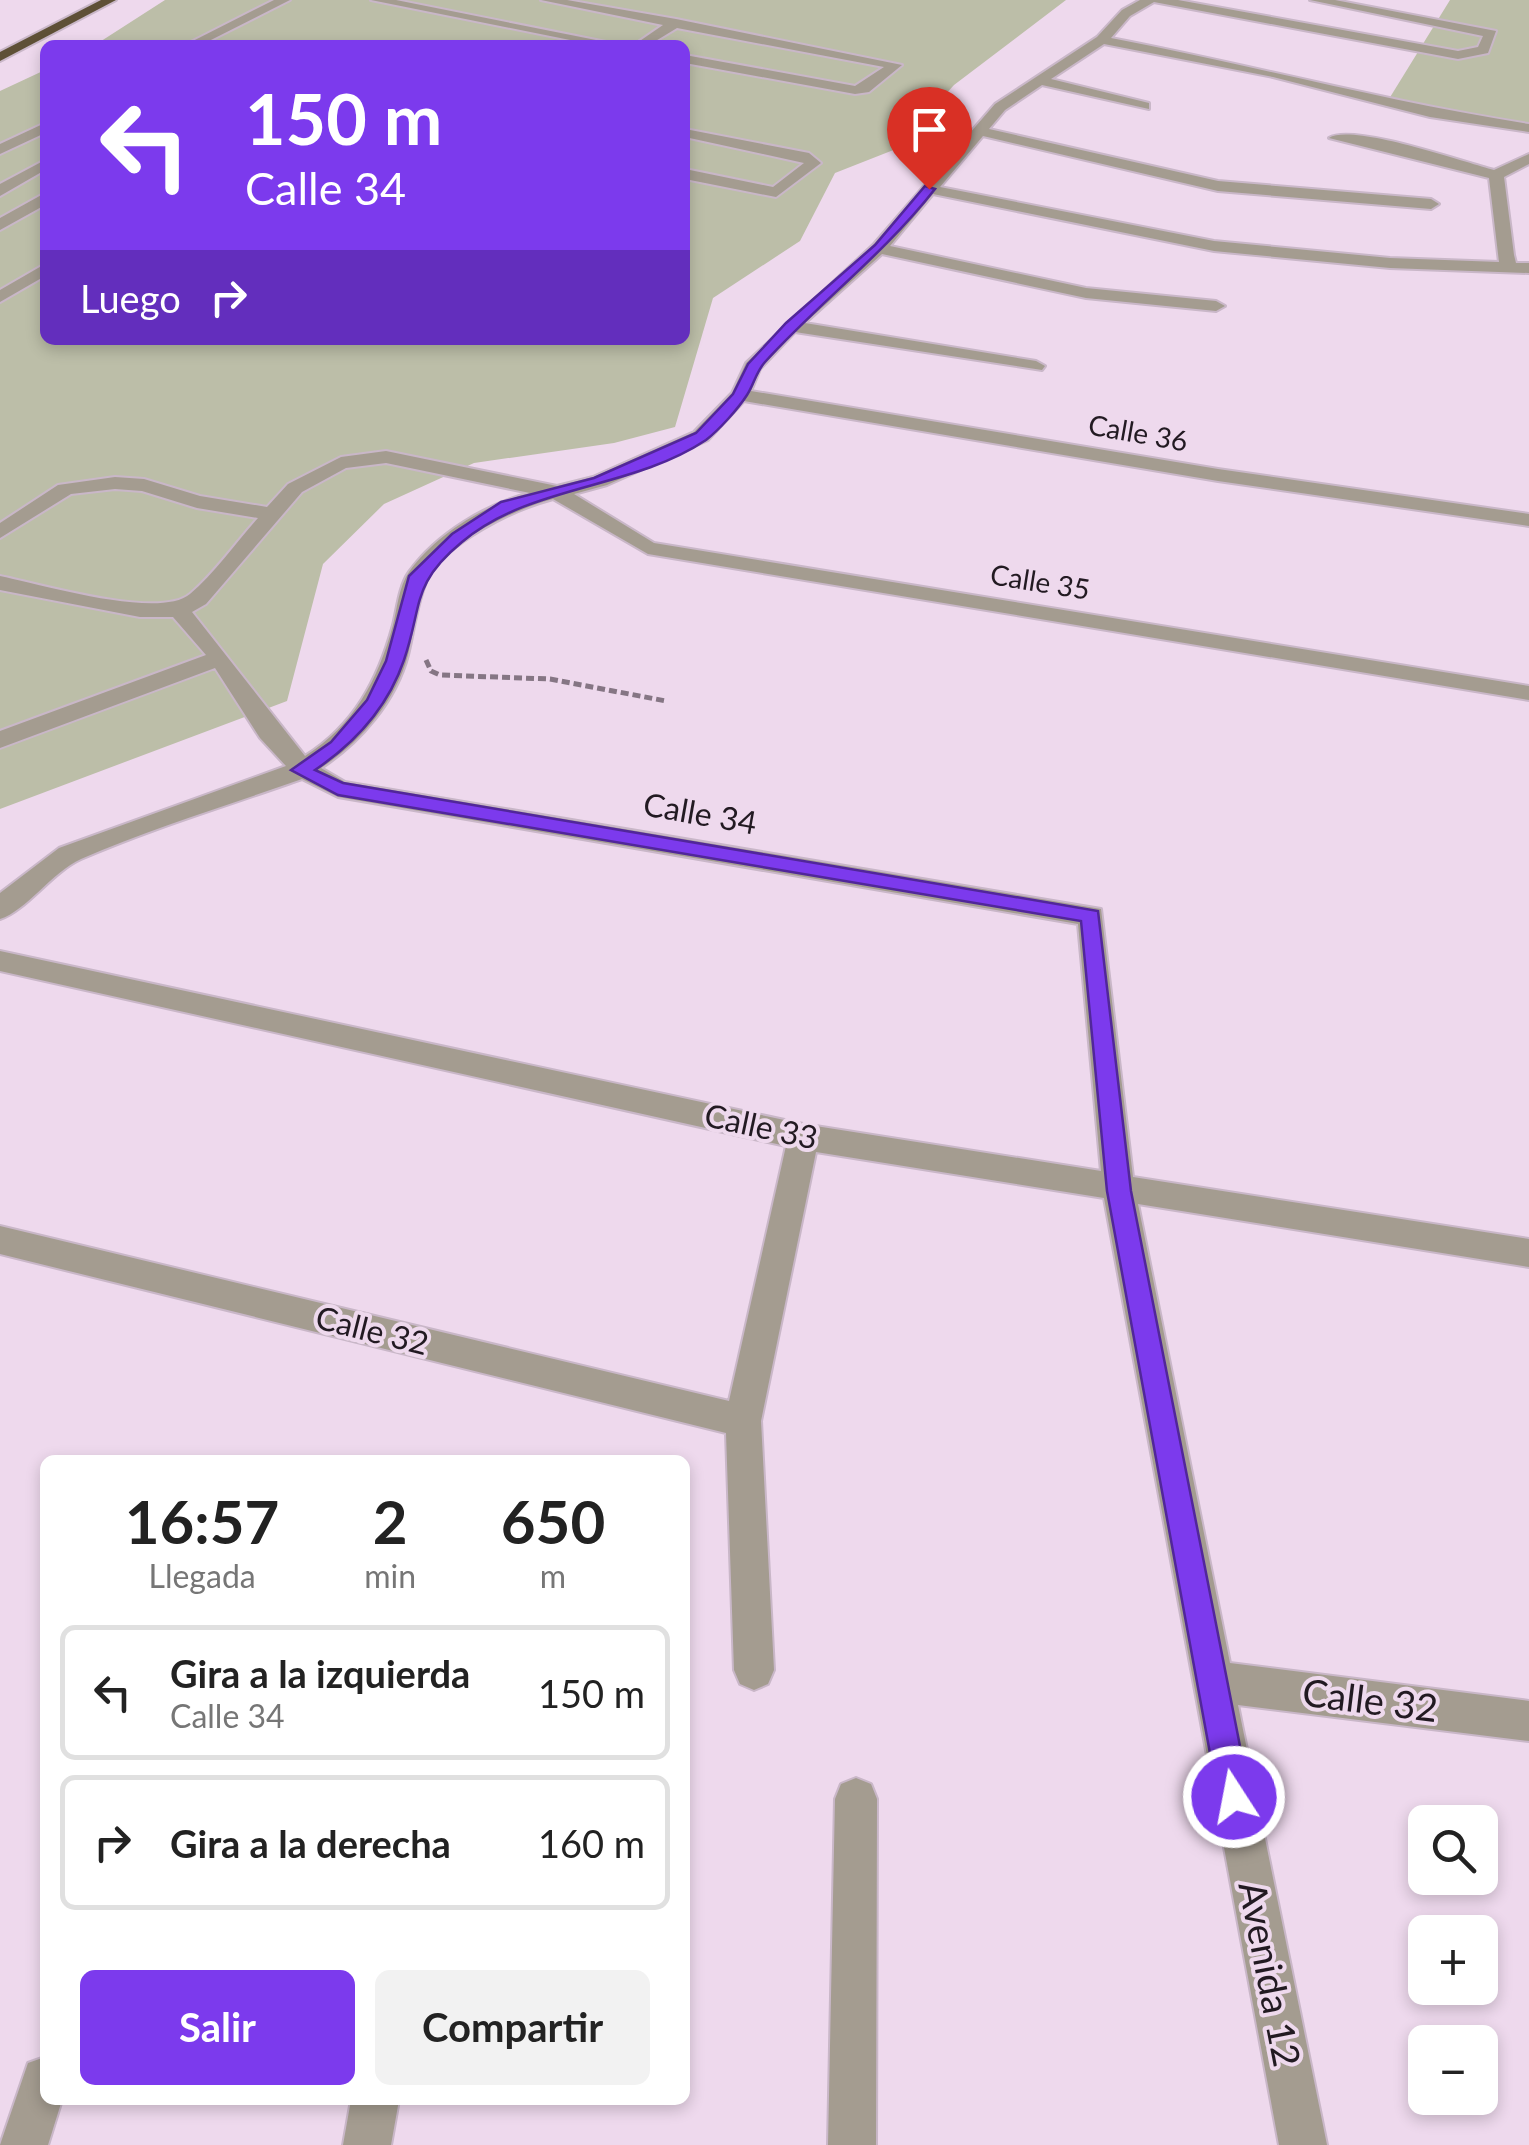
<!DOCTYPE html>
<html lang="es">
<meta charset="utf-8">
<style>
body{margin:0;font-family:Lato,sans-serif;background:#f2f2f2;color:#222;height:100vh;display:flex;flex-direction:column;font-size:38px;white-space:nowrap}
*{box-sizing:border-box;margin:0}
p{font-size:32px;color:#767676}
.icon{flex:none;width:55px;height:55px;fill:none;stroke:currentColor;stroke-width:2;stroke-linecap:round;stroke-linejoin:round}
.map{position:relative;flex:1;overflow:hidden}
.details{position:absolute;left:40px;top:1455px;width:650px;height:650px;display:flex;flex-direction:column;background:#fff;border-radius:15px;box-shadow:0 5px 15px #0003}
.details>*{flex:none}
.guide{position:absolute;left:40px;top:40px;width:650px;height:305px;border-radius:15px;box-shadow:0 5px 15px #0003;background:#7c3aed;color:#fff;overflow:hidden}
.fabs{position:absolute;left:1408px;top:1805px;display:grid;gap:20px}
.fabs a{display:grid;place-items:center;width:90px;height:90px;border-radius:15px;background:#fff;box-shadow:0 5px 15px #0003;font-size:50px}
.pin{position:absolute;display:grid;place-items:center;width:85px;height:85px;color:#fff;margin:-102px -42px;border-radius:50% 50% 50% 0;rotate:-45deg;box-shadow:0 0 10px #0007}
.pin .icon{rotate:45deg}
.me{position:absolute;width:110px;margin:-55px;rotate:349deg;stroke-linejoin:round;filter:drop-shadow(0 0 8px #0008)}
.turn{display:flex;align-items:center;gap:35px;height:210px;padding:0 40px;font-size:45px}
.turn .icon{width:130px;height:130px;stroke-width:2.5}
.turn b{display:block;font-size:70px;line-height:85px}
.then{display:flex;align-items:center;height:95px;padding:0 40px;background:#0003;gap:20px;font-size:38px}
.eta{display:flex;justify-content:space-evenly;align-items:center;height:170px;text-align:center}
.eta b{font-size:60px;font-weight:700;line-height:70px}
.button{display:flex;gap:20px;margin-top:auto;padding:20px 40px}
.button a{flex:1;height:115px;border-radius:15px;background:#7c3aed;color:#fff;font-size:40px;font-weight:700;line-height:115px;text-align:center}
.button a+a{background:#f2f2f2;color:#222}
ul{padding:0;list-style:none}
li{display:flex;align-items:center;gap:30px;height:135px;margin:0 20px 15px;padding:0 20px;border:5px solid #e0e0e0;border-radius:15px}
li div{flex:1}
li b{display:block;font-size:38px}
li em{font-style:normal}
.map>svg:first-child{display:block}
</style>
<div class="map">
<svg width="1529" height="2145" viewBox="0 0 1529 2145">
<rect width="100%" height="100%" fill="#eed9ed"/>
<!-- green -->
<path fill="#bcbea8" d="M 165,0 L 1066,0 L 954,85 L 896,149 L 835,173 L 800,241 L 713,298 L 675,427 L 614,443 L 474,463 L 384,504 L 323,564 L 287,701 L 0,809 L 0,91 L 45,70 L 45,340 L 685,340 L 685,45 L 95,45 Z
M 1450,0 L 1529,0 L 1529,127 L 1384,107 Z"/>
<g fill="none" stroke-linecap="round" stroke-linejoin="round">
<!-- minor casing -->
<g stroke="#c9b7c8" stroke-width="4">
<path id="minor" d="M 274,0 L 290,0 L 201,45 L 185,45 Z
M 371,0 L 396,0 L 621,45 L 595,45 Z
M 541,0 L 567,0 L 676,19 L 902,65 L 869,92 L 855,94 L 685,63 L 685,55 L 855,86 L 884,67 L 677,28 L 649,45 L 634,45 L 663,25 Z
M 1140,0 L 1178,0 L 1458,51 L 1478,47 L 1483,36 L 1310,0 L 1335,0 L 1496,31 L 1488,53 L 1458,59 L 1154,2 L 1130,16 L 1111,38 C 1251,65 1388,102 1529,124 L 1529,132 L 1430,117 L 1273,77 L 1104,44 L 1051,79 L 1149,103 L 1149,109 L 1042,85 L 1005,110 L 989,129 L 1218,181 L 1431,199 L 1439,204 L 1431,209 L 1218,191 L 983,136 L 940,187 L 1214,241 L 1390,258 L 1499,262 L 1489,178 L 1329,138 C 1352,123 1463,162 1494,170 L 1529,154 L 1529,164 L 1504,177 L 1514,255 L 1516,263 L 1529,263 L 1529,273 L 1390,268 L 1214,251 L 933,194 L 890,246 L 1086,288 L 1216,301 L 1225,306 L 1216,311 L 1086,298 L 882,254 L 805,323 L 1036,361 L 1045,366 L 1042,370 L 795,332 L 760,369 L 751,391 L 1218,469 L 1529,514 L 1529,526 L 1218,481 L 744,401 L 708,440 L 607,485 L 574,494 L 654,543 L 1529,686 L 1529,700 L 648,554 L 553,499 C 515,509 445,542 427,580 C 417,602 414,631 408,655 C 396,701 360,743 321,768 L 345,782 L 1101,909 L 1133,1177 L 1529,1239 L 1529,1267 L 1138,1204 L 1230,1663 L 1529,1701 L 1529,1741 L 1238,1705 L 1327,2145 L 1279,2145 L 1104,1198 L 816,1152 L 761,1421 L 774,1670 L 768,1684 L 754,1690 L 740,1684 L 734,1670 L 726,1433 L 0,1254 L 0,1226 L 729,1401 L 786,1146 L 0,971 L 0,951 L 803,1124 L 1101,1171 L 1078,924 L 338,797 L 302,779 C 229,805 152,828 81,859 C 52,872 26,911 0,919 L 0,893 L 59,848 L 286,766 L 260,738 L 215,668 L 0,748 L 0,731 L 206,655 L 173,617 L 140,617 L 0,590 L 0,576 C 40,584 159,620 190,594 C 215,573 236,542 258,518 L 197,508 L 142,491 L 115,489 L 71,494 L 0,538 L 0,523 L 58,485 L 115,477 L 144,479 L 200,496 L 267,507 L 288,484 L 341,457 L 386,451 L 557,486 L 593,477 L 694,432 L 732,393 L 746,363 L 873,245 L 995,104 L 1097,37 L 1122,10 ZM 386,463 L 530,493 C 486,504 436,534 409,572 C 399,586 397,609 393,625 C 378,680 354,725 305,756 L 192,612 L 206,604 L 302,492 L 346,468 Z
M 45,123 L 45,133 L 0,154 L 0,144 Z
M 685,129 L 809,153 L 821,163 L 776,197 L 685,179 L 685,169 L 773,187 L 804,163 L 685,137 Z
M 45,160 L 45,170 L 0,196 L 0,184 Z
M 45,193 L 45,205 L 0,230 L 0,218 Z
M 45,264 L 45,276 L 0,302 L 0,290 Z
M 856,1778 L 871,1784 L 877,1799 L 876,2145 L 828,2145 L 835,1799 L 841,1784 Z
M 45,2057 L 45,2100 L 62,2100 L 48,2145 L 0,2145 L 28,2063 Z
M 351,2100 L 399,2100 L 391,2145 L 343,2145 Z"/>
</g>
<!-- highway casing -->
<g stroke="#c9b7c8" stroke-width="4">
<path id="highway" d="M 101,0 L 116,0 L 0,61 L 0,52 Z"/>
</g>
<!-- path -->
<path stroke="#857684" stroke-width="5" stroke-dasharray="8 4" stroke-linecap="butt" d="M 426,660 L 431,671 L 440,675 L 550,679 L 666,701"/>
<!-- minor -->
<use href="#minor" fill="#a49c90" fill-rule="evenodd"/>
<!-- highway -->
<use href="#highway" fill="#5e5036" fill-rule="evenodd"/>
</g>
<!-- route -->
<path fill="#7c3aed" stroke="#51269a" stroke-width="2.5" d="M 925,186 L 935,189 C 884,254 820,302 765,362 C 756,372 754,384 747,395 C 738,409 719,430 706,440 C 631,490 531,484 462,542 C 411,584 423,604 404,660 C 388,707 355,743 315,770 L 343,783 L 1098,911 L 1131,1191 L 1250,1797 L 1246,1808 L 1234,1813 L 1223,1808 L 1218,1797 L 1107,1191 L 1081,921 L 338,795 L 291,770 L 331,742 L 367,700 L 386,661 L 409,576 L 452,534 L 501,502 L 594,478 L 696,433 L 733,394 L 748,364 L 786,323 L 875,245 Z"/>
<g text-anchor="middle" stroke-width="8" stroke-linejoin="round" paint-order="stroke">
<!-- far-street labels -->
<g font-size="28" fill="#221a22" stroke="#eed9ed">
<text transform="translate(1138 433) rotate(10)" y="10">Calle 36</text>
<text transform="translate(1040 582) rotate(9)" y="10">Calle 35</text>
</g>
<!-- street labels -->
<g font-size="32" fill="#221a22" stroke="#eed9ed">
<text transform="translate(700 814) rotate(10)" y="11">Calle 34</text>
<text transform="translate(761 1127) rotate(12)" y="11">Calle 33</text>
<text transform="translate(372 1331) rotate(14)" y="11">Calle 32</text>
</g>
<!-- near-street labels -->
<g font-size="38" fill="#221a22" stroke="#eed9ed">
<text transform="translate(1370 1701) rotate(7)" y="13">Calle 32</text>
<text transform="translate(1269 1974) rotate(79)" y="13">Avenida 12</text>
</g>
</g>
</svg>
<div class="fabs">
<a><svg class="icon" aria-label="search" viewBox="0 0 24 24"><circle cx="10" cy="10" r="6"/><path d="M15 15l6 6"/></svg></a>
<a>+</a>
<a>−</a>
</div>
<div class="pin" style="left:929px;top:189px;background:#d93025"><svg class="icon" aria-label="arrive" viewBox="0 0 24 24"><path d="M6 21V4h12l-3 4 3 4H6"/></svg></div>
<svg class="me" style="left:1234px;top:1797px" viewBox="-20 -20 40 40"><circle r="17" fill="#7c3aed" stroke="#fff" stroke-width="3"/><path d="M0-11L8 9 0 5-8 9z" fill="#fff"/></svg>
<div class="guide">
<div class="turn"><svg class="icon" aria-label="left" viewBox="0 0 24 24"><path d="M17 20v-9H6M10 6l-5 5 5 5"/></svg><div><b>150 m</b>Calle 34</div></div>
<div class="then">Luego<svg class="icon" aria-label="right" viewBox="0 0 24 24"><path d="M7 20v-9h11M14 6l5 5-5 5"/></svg></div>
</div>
<section class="details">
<div class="eta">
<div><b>16:57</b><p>Llegada</p></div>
<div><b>2</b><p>min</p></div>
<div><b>650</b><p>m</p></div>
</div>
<ul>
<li><svg class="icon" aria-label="left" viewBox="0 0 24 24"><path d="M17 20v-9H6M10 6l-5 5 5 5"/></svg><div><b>Gira a la izquierda</b><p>Calle 34</p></div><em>150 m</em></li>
<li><svg class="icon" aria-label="right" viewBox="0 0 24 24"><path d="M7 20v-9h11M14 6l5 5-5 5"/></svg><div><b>Gira a la derecha</b></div><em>160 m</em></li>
</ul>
<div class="button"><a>Salir</a><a>Compartir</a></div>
</section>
</div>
